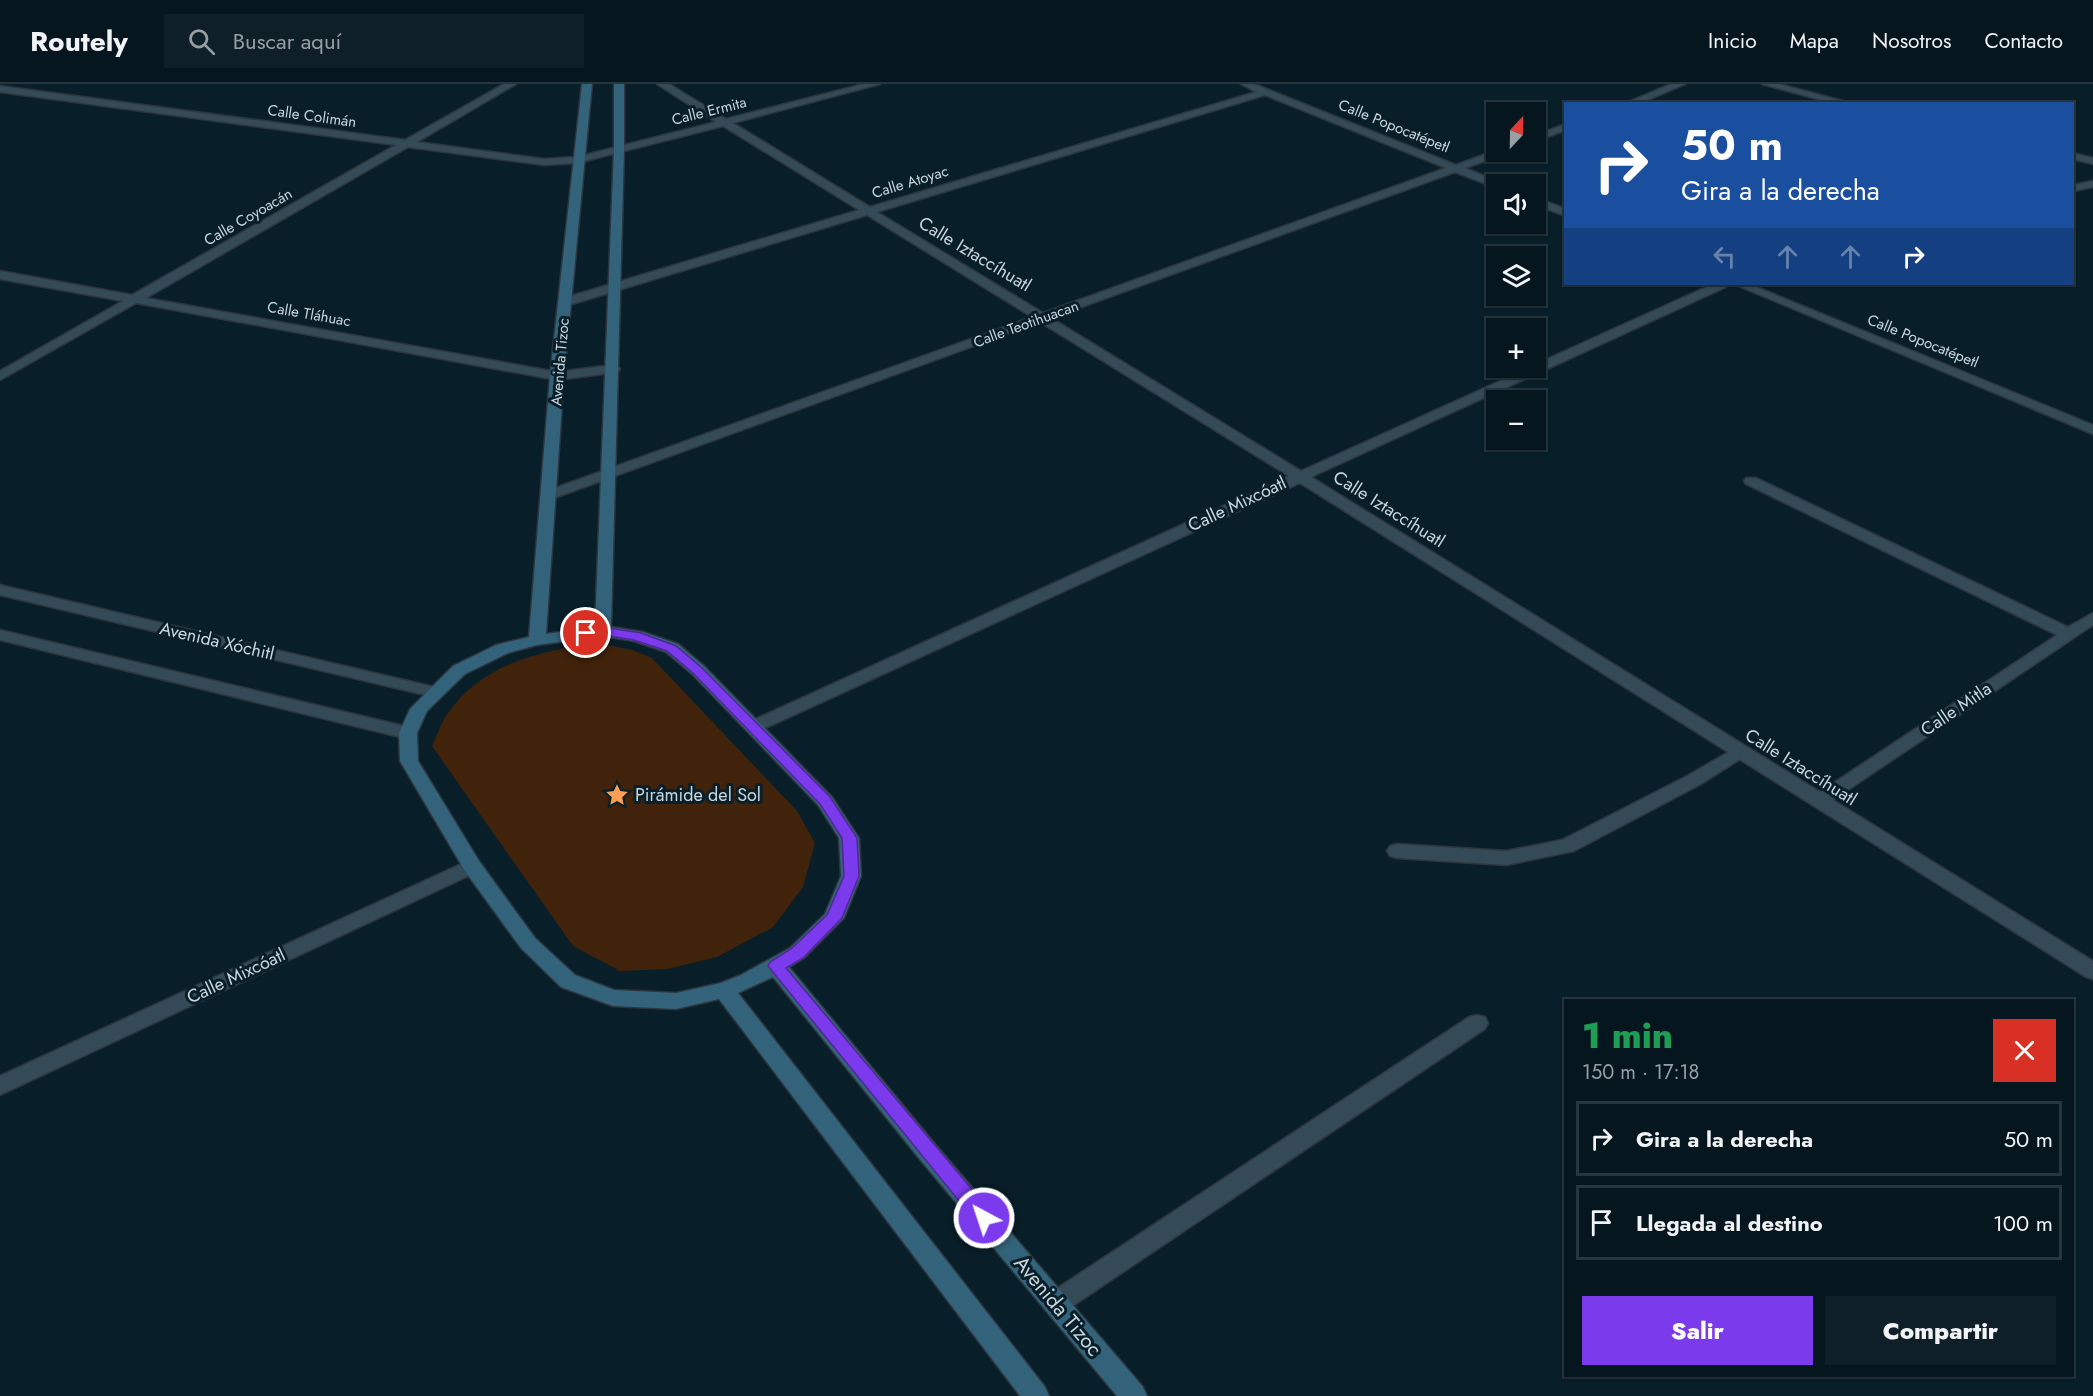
<!DOCTYPE html>
<html lang="es">
<meta charset="utf-8">
<style>
body{margin:0;font-family:Jost,sans-serif;background:#0f1f27;color:#f1f3f6;height:100vh;display:flex;flex-direction:column;font-size:22px;white-space:nowrap}
*{box-sizing:border-box;margin:0}
p{font-size:20px;color:#989fa4}
.icon{flex:none;width:33px;height:33px;fill:none;stroke:currentColor;stroke-width:2;stroke-linecap:round;stroke-linejoin:round}
.map{position:relative;flex:1;overflow:hidden}
.side{position:absolute;left:1564px;top:915px;width:510px;height:378px;display:flex;flex-direction:column;background:#06161e;border-radius:0px;box-shadow:0 2px 4px #0004,0 0 0 2px #27353c}
.side>*{flex:none}
.hud{position:absolute;left:1564px;top:18px;width:510px;height:183px;border-radius:0px;box-shadow:0 2px 4px #0004,0 0 0 2px #27353c;background:#1a4fa0;color:#fff;overflow:hidden}
.needle{width:39px;rotate:22deg}
.controls{position:absolute;left:1486px;top:18px;display:grid;gap:12px}
.controls a{display:grid;place-items:center;width:60px;height:60px;border-radius:0px;background:#06161e;box-shadow:0 2px 4px #0004,0 0 0 2px #27353c;font-size:30px}
.pin{position:absolute;display:grid;place-items:center;width:51px;height:51px;color:#fff;margin:-26px;border:3px solid #fff;border-radius:50%;box-shadow:0 2px 6px #0007}
.me{position:absolute;width:66px;margin:-33px;rotate:320deg;stroke-linejoin:round;filter:drop-shadow(0 0 4px #0008)}
.turn{display:flex;align-items:center;gap:21px;height:126px;padding:0 18px;font-size:27px}
.turn .icon{width:78px;height:78px;stroke-width:2.5}
.turn b{display:block;font-size:42px;line-height:51px}
.lanes{display:flex;align-items:center;height:57px;padding:0 18px;background:#0003;justify-content:center;gap:30px;direction:ltr}
.lanes .off{opacity:.35}
.round{display:grid;place-items:center;flex:none;width:63px;height:63px;border-radius:0px;background:#0f1f27}
.head{display:flex;align-items:center;justify-content:space-between;height:102px;padding:0 18px}
h1{font-size:36px;font-weight:800;line-height:45px;color:#1e9e55}
.primary-button{display:flex;gap:12px;margin-top:auto;padding:12px 18px}
.primary-button a{flex:1;height:69px;border-radius:0px;background:#7c3aed;color:#fff;font-size:24px;font-weight:800;line-height:69px;text-align:center}
.primary-button a+a{background:#0f1f27;color:#f1f3f6}
ul{padding:0;list-style:none}
li{display:flex;align-items:center;gap:18px;height:75px;margin:0 12px 9px;padding:0 6px;border:3px solid #27353c;border-radius:0px}
li div{flex:1}
li b{display:block;font-size:22px}
li em{font-style:normal}
header{display:flex;align-items:center;gap:36px;box-sizing:border-box;height:84px;padding:0 30px;background:#06161e;border-bottom:2px solid #27353c}
header strong{font-size:28px}
nav{display:flex;gap:33px;margin-inline-start:auto;font-size:21px}
.search{width:420px;height:54px;background:#0f1f27;display:flex;align-items:center;gap:15px;box-sizing:border-box;padding:0 21px;border-radius:0px;color:#989fa4;font-size:22px}
.map>svg:first-child{display:block}
</style>
<header>
<strong>Routely</strong>
<div class="search"><svg class="icon" aria-label="search" viewBox="0 0 24 24"><circle cx="10" cy="10" r="6"/><path d="M15 15l6 6"/></svg>Buscar aquí</div>
<nav><a>Inicio</a><a>Mapa</a><a>Nosotros</a><a>Contacto</a></nav>
</header>
<div class="map">
<svg width="2093" height="1312" viewBox="0 0 2093 1312">
<rect width="100%" height="100%" fill="#081e28"/>
<!-- green -->
<path fill="#41230b" d="M 600,559 L 632,566 L 652,574 L 797,727 L 815,759 L 803,803 L 773,843 L 717,873 L 667,885 L 620,887 L 573,862 L 432,662 C 437,652 440,641 446,632 C 481,579 542,566 600,559 Z"/>
<g fill="none" stroke-linecap="round" stroke-linejoin="round">
<!-- service casing -->
<g stroke="#2c353e" stroke-width="3">
<path id="service" d="M 1739,662 L 1745,664 L 1748,668 L 1745,672 L 1701,700 L 1574,767 L 1506,781 L 1397,774 L 1390,772 L 1387,767 L 1390,762 L 1397,760 L 1506,767 L 1562,756 L 1687,692 Z
M 1477,931 L 1485,933 L 1488,939 L 1485,945 L 1065,1227 L 1056,1231 L 1047,1227 L 1043,1219 L 1047,1211 L 1469,933 Z"/>
</g>
<!-- minor casing -->
<g stroke="#2c353e" stroke-width="3">
<path id="minor" d="M 504,0 L 516,0 L 417,58 L 544,75 L 577,73 L 716,38 L 657,0 L 669,0 L 726,35 L 864,0 L 880,0 L 733,39 L 870,123 L 1256,8 L 1241,0 L 1254,0 L 1456,81 L 1497,66 L 1506,68 L 1505,70 L 1465,84 L 1501,99 L 1502,100 L 1497,100 L 1497,104 L 1455,88 L 1051,234 L 1301,387 L 1529,284 L 1536,284 L 1536,280 L 1713,200 L 1728,200 L 1726,203 L 1311,393 L 1820,708 L 2057,551 L 1746,400 L 1744,397 L 1746,394 L 1756,394 L 2068,543 L 2093,529 L 2093,541 L 1833,716 L 2093,877 L 2093,895 L 2086,893 L 1300,399 L 759,647 L 747,647 L 744,643 L 747,639 L 1289,392 L 1040,238 L 554,414 L 544,414 L 542,411 L 544,408 L 1032,233 L 867,131 L 569,221 L 561,221 L 561,215 L 859,126 L 723,42 L 577,79 L 544,81 L 408,63 L 146,214 L 557,288 L 613,281 L 618,282 L 620,285 L 618,288 L 557,296 L 136,219 L 0,296 L 0,287 L 123,217 L 0,195 L 0,187 L 132,211 L 396,61 L 0,8 L 0,2 L 405,56 ZM 1265,11 L 1446,84 L 1043,229 L 877,128 Z
M 1671,0 L 1685,0 L 1638,20 L 1624,20 Z
M 1762,0 L 1779,0 L 1854,20 L 1836,20 Z
M 1566,40 L 1566,46 L 1536,57 L 1536,51 Z
M 2073,69 L 2093,74 L 2093,80 L 2073,75 Z
M 2093,97 L 2093,103 L 2073,107 L 2073,101 Z
M 1536,114 L 1566,125 L 1566,132 L 1536,121 Z
M 1734,200 L 1749,200 L 2093,341 L 2093,350 Z
M 0,501 L 434,603 L 440,604 L 443,608 L 440,612 L 434,613 L 0,511 Z
M 0,546 L 408,643 L 414,645 L 417,649 L 414,653 L 408,655 L 0,556 Z
M 472,775 L 479,777 L 482,782 L 479,787 L 0,1011 L 0,992 Z"/>
</g>
<!-- secondary casing -->
<g stroke="#2c353e" stroke-width="3">
<path id="secondary" d="M 582,0 L 592,0 L 564,292 L 546,550 L 595,543 L 614,65 L 614,0 L 624,0 L 624,65 L 611,543 L 643,548 L 678,560 L 704,582 L 832,713 L 859,754 L 861,792 L 844,834 L 804,874 L 789,883 L 934,1059 L 1143,1303 L 1147,1312 L 1117,1312 L 918,1073 L 773,893 L 738,909 L 1045,1303 L 1049,1312 L 1020,1312 L 719,915 L 676,925 L 613,922 L 561,903 L 521,864 L 465,787 L 400,677 L 399,649 L 410,625 L 453,582 L 496,561 L 529,553 L 550,292 ZM 603,552 L 634,557 L 666,568 L 692,590 L 818,721 L 839,754 L 841,792 L 825,830 L 790,864 L 741,891 L 721,899 L 676,909 L 614,906 L 575,891 L 535,854 L 479,777 L 418,677 L 417,649 L 427,627 L 465,590 L 508,569 L 537,561 Z"/>
</g>
<!-- service -->
<use href="#service" fill="#344a56" fill-rule="evenodd"/>
<!-- minor -->
<use href="#minor" fill="#344a56" fill-rule="evenodd"/>
<!-- secondary -->
<use href="#secondary" fill="#33637a" fill-rule="evenodd"/>
</g>
<!-- route -->
<path fill="#7c3aed" stroke="#51269a" stroke-width="1.5" d="M 603,543 L 641,549 L 676,562 L 702,584 L 830,713 L 857,754 L 859,792 L 842,834 L 803,874 L 786,884 L 991,1128 L 993,1134 L 991,1139 L 984,1142 L 977,1139 L 768,882 L 770,878 L 791,865 L 827,831 L 844,792 L 842,754 L 820,720 L 693,589 L 667,567 L 634,556 L 603,551 L 586,552 L 580,549 L 586,545 Z"/>
<!-- icons -->
<defs>
<g id="sight-bare" transform="scale(1.8)"><path d="M0-6L1.8-2.2L6-1.7L2.9 1.2L3.7 5.4L0 3.3L-3.7 5.4L-2.9 1.2L-6-1.7L-1.8-2.2Z" fill="#fc9d54" stroke="#081e28" stroke-width="2.5" paint-order="stroke"/></g>
</defs>
<g fill-rule="evenodd">
<use href="#sight-bare" x="617" y="711"/>
</g>
<g text-anchor="middle" stroke-width="6" stroke-linejoin="round" paint-order="stroke">
<!-- far-street labels -->
<g font-size="15" fill="#c9d6dd" stroke="#081e28">
<text transform="translate(709 27) rotate(-14)" y="5">Calle Ermita</text>
<text transform="translate(312 32) rotate(8)" y="5">Calle Colimán</text>
<text transform="translate(1394 42) rotate(22)" y="5">Calle Popocatépetl</text>
<text transform="translate(910 98) rotate(-17)" y="5">Calle Atoyac</text>
<text transform="translate(248 133) rotate(-30)" y="5">Calle Coyoacán</text>
<text transform="translate(309 230) rotate(10)" y="5">Calle Tláhuac</text>
<text transform="translate(1026 240) rotate(-20)" y="5">Calle Teotihuacan</text>
<text transform="translate(1923 257) rotate(22)" y="5">Calle Popocatépetl</text>
<text transform="translate(560 278) rotate(-85)" y="5">Avenida Tizoc</text>
</g>
<!-- street labels -->
<g font-size="18" fill="#c9d6dd" stroke="#081e28">
<text transform="translate(975 170) rotate(31)" y="6">Calle Iztaccíhuatl</text>
<text transform="translate(1237 420) rotate(-25)" y="6">Calle Mixcóatl</text>
<text transform="translate(1389 425) rotate(32)" y="6">Calle Iztaccíhuatl</text>
<text transform="translate(217 557) rotate(13)" y="6">Avenida Xóchitl</text>
<text transform="translate(1956 625) rotate(-34)" y="6">Calle Mitla</text>
<text transform="translate(1801 683) rotate(32)" y="6">Calle Iztaccíhuatl</text>
<text transform="translate(236 892) rotate(-25)" y="6">Calle Mixcóatl</text>
</g>
<!-- poi labels -->
<g font-size="18" fill="#c9d6dd" stroke="#081e28" text-anchor="start">
<text x="635" y="717">Pirámide del Sol</text>
</g>
<!-- near-street labels -->
<g font-size="21" fill="#c9d6dd" stroke="#081e28">
<text transform="translate(1058 1222) rotate(50)" y="7">Avenida Tizoc</text>
</g>
</g>
</svg>
<div class="controls">
<a><svg class="needle" viewBox="-14 -14 28 28"><path d="M0-13l5 13h-10z" fill="#e53935"/><path d="M0 13l5-13h-10z" fill="#989fa4"/></svg></a>
<a><svg class="icon" aria-label="sound" viewBox="0 0 24 24"><path d="M4 9h4l5-4v14l-5-4H4zM17 9q2 3 0 6"/></svg></a>
<a><svg class="icon" aria-label="layers" viewBox="0 0 24 24"><path d="M12 4l9 5-9 5-9-5zM3 14l9 5 9-5"/></svg></a>
<a>+</a>
<a>−</a>
</div>
<div class="pin" style="left:586px;top:549px;background:#d93025"><svg class="icon" aria-label="arrive" viewBox="0 0 24 24"><path d="M6 21V4h12l-3 4 3 4H6"/></svg></div>
<svg class="me" style="left:984px;top:1134px" viewBox="-20 -20 40 40"><circle r="17" fill="#7c3aed" stroke="#fff" stroke-width="3"/><path d="M0-11L8 9 0 5-8 9z" fill="#fff"/></svg>
<div class="hud">
<div class="turn"><svg class="icon" aria-label="right" viewBox="0 0 24 24"><path d="M7 20v-9h11M14 6l5 5-5 5"/></svg><div><b>50 m</b>Gira a la derecha</div></div>
<div class="lanes"><svg class="icon off" aria-label="left" viewBox="0 0 24 24"><path d="M17 20v-9H6M10 6l-5 5 5 5"/></svg><svg class="icon off" aria-label="ahead" viewBox="0 0 24 24"><path d="M12 20V5M6 11l6-6 6 6"/></svg><svg class="icon off" aria-label="ahead" viewBox="0 0 24 24"><path d="M12 20V5M6 11l6-6 6 6"/></svg><svg class="icon" aria-label="right" viewBox="0 0 24 24"><path d="M7 20v-9h11M14 6l5 5-5 5"/></svg></div>
</div>
<section class="side">
<div class="head"><div><h1>1 min</h1><p>150 m · 17:18</p></div><a class="round" style="background:#d93025;color:#fff"><svg class="icon" aria-label="close" viewBox="0 0 24 24"><path d="M6 6l12 12M18 6L6 18"/></svg></a></div>
<ul>
<li><svg class="icon" aria-label="right" viewBox="0 0 24 24"><path d="M7 20v-9h11M14 6l5 5-5 5"/></svg><div><b>Gira a la derecha</b></div><em>50 m</em></li>
<li><svg class="icon" aria-label="arrive" viewBox="0 0 24 24"><path d="M6 21V4h12l-3 4 3 4H6"/></svg><div><b>Llegada al destino</b></div><em>100 m</em></li>
</ul>
<div class="primary-button"><a>Salir</a><a>Compartir</a></div>
</section>
</div>
